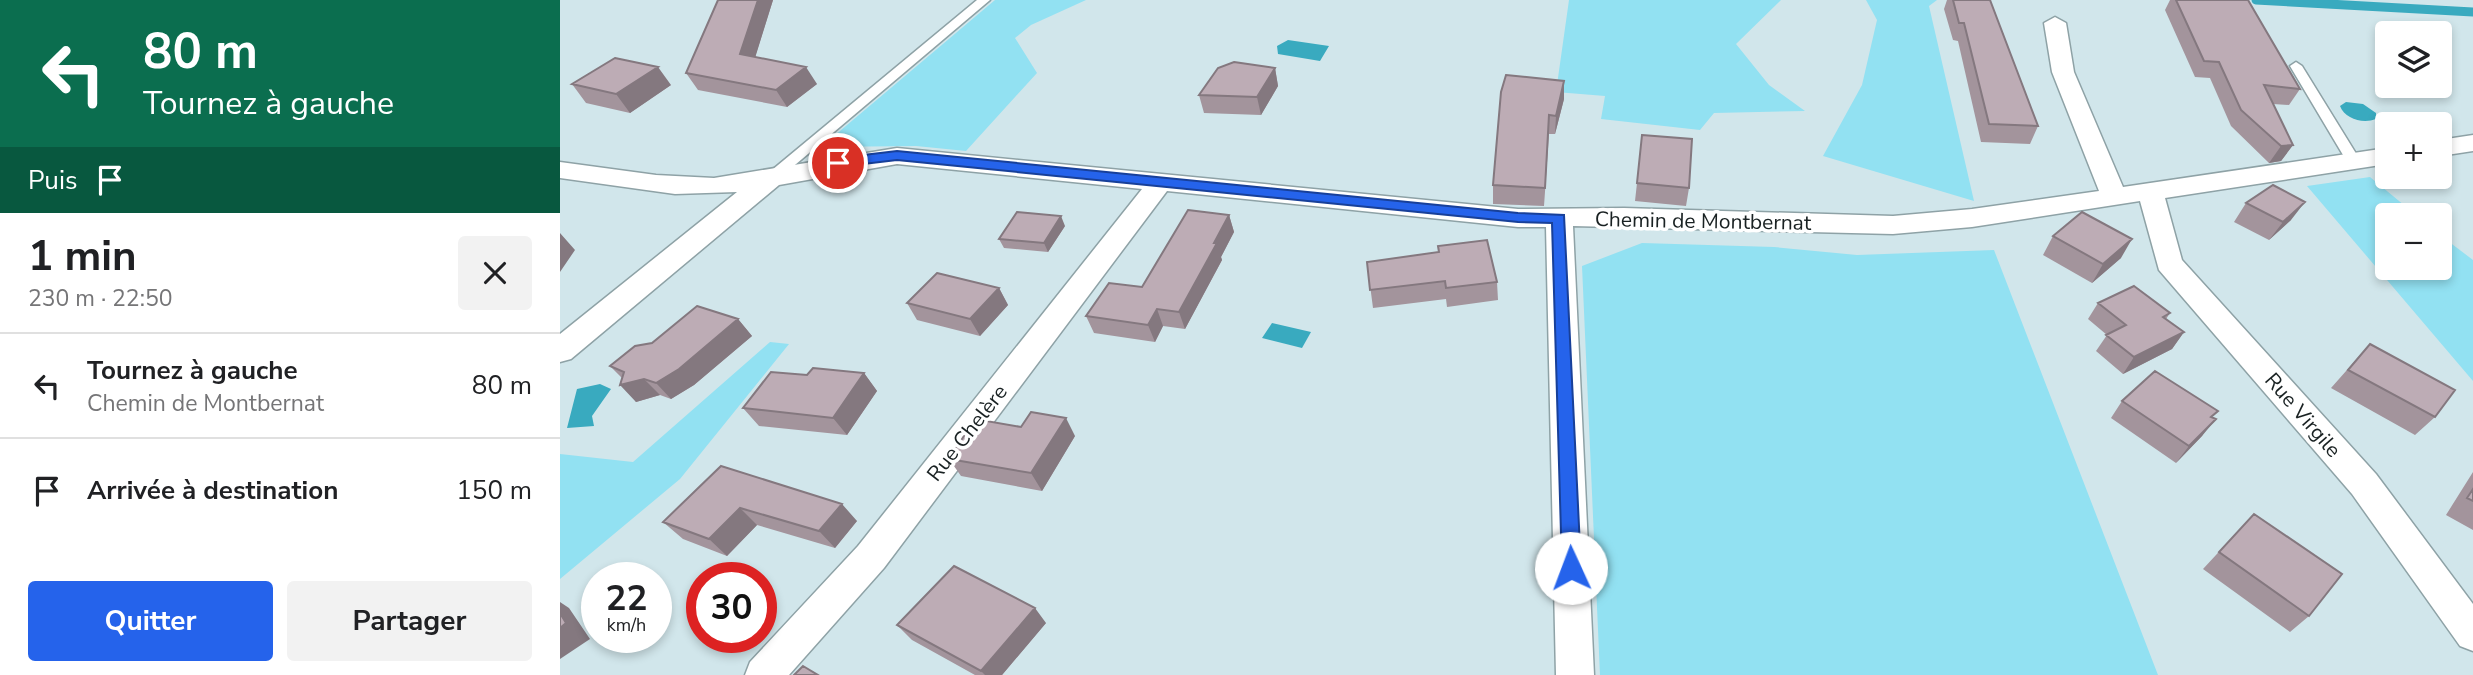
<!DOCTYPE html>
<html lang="fr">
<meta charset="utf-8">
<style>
body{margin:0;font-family:"Nunito Sans",sans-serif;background:#f2f2f2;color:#202124;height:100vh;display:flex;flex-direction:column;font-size:26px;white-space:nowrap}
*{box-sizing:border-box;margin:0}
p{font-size:23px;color:#757577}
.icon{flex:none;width:38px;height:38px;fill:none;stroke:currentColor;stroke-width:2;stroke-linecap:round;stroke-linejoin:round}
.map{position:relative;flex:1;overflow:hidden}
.panel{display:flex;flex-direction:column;background:#fff;width:560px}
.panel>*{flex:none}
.banner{background:#0b6e4f;color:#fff;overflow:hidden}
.fabs{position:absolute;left:1815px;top:21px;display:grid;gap:14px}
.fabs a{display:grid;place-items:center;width:77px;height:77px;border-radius:7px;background:#fff;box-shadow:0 4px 10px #0003;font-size:35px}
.speed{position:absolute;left:21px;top:562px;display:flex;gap:14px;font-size:35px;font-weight:700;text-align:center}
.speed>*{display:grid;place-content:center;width:91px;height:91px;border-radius:50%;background:#fff;box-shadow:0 4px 10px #0003;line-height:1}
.speed small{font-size:18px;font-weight:400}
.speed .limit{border:10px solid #d22;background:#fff;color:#111}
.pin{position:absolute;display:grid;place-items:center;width:60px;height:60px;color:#fff;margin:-30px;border:4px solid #fff;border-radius:50%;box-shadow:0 2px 7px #0007}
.me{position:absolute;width:77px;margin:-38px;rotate:358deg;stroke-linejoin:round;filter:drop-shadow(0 0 5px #0008)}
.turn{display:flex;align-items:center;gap:24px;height:147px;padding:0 28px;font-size:32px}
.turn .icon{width:91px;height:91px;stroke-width:2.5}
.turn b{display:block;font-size:49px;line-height:60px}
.then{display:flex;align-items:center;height:66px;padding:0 28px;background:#0003;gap:14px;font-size:26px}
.round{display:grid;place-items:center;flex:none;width:74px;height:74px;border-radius:7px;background:#f2f2f2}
.summary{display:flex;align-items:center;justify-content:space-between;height:119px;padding:0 28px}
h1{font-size:42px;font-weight:700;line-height:52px}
.button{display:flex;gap:14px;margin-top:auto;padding:14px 28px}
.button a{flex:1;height:80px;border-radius:7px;background:#2563eb;color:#fff;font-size:28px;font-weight:700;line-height:80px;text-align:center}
.button a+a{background:#f2f2f2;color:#202124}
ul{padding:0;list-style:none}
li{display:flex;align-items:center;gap:21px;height:105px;padding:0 28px;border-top:2px solid #e0e0e0}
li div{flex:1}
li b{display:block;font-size:26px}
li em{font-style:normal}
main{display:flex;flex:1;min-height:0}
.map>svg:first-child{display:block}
</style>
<main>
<section class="panel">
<div class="banner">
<div class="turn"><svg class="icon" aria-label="left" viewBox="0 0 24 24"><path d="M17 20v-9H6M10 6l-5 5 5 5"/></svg><div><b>80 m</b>Tournez à gauche</div></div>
<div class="then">Puis<svg class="icon" aria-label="arrive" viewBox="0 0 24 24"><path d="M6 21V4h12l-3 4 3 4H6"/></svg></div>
</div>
<div class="summary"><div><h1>1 min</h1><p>230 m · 22:50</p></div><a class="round"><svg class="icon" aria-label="close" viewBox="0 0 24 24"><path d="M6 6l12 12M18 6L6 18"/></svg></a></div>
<ul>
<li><svg class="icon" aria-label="left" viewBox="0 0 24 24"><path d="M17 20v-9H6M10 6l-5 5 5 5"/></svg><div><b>Tournez à gauche</b><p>Chemin de Montbernat</p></div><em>80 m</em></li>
<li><svg class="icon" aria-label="arrive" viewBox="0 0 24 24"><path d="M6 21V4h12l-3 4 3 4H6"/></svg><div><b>Arrivée à destination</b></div><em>150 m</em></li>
</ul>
<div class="button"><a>Quitter</a><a>Partager</a></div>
</section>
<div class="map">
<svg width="1913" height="675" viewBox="0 0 1913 675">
<rect width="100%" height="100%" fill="#d1e6eb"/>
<!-- green -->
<path fill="#92e1f2" d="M 435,0 L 526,0 L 471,25 L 455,38 L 477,73 L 406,151 L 356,146 L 261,147 Z
M 1009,0 L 1221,0 L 1176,44 L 1209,85 L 1245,111 L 1154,113 L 1140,130 L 1041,119 L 1045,96 L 996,92 Z
M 1306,0 L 1377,0 L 1369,6 L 1414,201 L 1263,156 L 1302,85 L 1317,20 Z
M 1810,177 L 1856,215 L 1827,215 L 1827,268 L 1880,268 L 1880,235 L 1913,260 L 1913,381 L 1747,186 Z
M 1082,243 L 1214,247 L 1297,255 L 1434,250 L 1598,675 L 1040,675 L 1022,266 Z
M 210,342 L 229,344 L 120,479 L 0,579 L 0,454 L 73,462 Z"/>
<!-- water -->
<path fill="#39aabf" d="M 728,40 L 769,46 L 760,61 L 718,54 L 717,46 Z
M 1786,102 L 1803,104 L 1816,113 L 1816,119 C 1803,124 1785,119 1780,106 Z
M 712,323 L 751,332 L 742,348 L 702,338 Z
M 40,384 L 51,389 L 32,416 L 34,426 L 7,428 L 17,389 Z"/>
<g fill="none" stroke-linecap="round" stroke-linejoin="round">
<!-- stream -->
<path stroke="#39aabf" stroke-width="9" d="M 1696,0 L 1913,12"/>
<!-- service casing -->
<g stroke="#8ea2a6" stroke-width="3">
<path id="service" d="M 417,0 L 430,0 L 216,181 L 206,181 L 204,178 L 206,175 Z
M 1736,62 L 1742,66 L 1800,160 L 1798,163 L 1793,164 L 1786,160 L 1730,66 Z"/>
</g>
<!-- minor casing -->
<g stroke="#8ea2a6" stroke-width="3">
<path id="minor" d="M 1495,17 L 1506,23 L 1514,72 L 1563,187 L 1827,148 L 1827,164 L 1605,198 L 1622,260 L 1816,474 L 1913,604 L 1913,651 L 1900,646 L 1792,494 L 1599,270 L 1580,201 L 1412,227 L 1333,234 L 1013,226 L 1034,675 L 996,675 L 986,227 L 958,227 L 607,191 L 324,568 L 229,675 L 185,675 L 190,662 L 298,546 L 582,189 L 337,164 L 219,185 L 11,359 L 0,362 L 0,334 L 177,192 L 115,194 L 0,178 L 0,162 L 96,175 L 154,178 L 337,148 L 958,209 L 1064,208 L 1333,216 L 1412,209 L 1539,191 L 1492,72 L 1484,23 Z
M 1913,135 L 1913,151 L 1880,156 L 1880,140 Z"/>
</g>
<!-- service -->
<use href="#service" fill="#fff" fill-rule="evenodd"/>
<!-- minor -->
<use href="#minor" fill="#fff" fill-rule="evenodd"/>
</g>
<!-- wall -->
<path fill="#a3949c" d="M 158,0 L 213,0 L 195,57 L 257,84 L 227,107 L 138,90 L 126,73 Z
M 1387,0 L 1430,0 L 1478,126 L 1470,144 L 1421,142 L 1398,41 L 1393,40 L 1384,9 Z
M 1610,0 L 1688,0 L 1740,89 L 1729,105 L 1713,104 L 1733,145 L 1721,161 L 1709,163 L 1671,126 L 1650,78 L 1635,77 L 1605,10 Z
M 715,68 L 718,86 L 701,115 L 644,113 L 639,95 Z
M 12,84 L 111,85 L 70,113 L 26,103 Z
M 941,92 L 1004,99 L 995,134 L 989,134 L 984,206 L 933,204 L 933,185 Z
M 1077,183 L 1129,188 L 1126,206 L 1075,201 Z
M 1686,203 L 1731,220 L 1709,240 L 1674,222 Z
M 669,215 L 674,232 L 661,257 L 662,260 L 625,329 L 603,326 L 595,342 L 534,333 L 526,316 L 582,287 Z
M 505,226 L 488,252 L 444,248 L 439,239 Z
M 1493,236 L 1561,258 L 1532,283 L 1483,255 Z
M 878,246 L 937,282 L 938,300 L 887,307 L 886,299 L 813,308 L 807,262 L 879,252 Z
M 439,288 L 448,305 L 420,336 L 357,320 L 347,303 Z
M 1538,303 L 1610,313 L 1606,319 L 1624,332 L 1612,349 L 1563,374 L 1536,351 L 1547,335 L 1528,319 Z
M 178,319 L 192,336 L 134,385 L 111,399 L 100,395 L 76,402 L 62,378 L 50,366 L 92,343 Z
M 1810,344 L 1875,417 L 1855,435 L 1771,388 Z
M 304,373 L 317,391 L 287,435 L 199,426 L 183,408 L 247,375 Z
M 1562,401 L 1653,418 L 1642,436 L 1616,463 L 1551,418 Z
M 515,436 L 482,491 L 401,476 L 389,459 Z
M 161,466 L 297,521 L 275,548 L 197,525 L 167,556 L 123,539 L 103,522 Z
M 1913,472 L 1913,530 L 1886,515 Z
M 1694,514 L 1749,616 L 1730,632 L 1643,569 Z
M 486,623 L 442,675 L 415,675 L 352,640 L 337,625 Z"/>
<!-- shaded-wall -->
<path fill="#84787f" d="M 198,0 L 213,0 L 191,71 L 180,54 Z
M 98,67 L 111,85 L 70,113 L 56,94 Z
M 246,67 L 257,84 L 227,107 L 216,90 Z
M 715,68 L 718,86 L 701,115 L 697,97 Z
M 1004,81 L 1004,99 L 995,134 L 996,116 Z
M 1733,145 L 1721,161 L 1709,163 L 1721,146 Z
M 1745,202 L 1731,220 L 1709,240 L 1723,222 Z
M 669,215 L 674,232 L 661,257 L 662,260 L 625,329 L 619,312 Z
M 501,216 L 505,226 L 488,252 L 484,243 Z
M 0,233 L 15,250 L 0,272 Z
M 1572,239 L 1561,258 L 1532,283 L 1543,264 Z
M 439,288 L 448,305 L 420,336 L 410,319 Z
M 597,309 L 603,326 L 595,342 L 588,325 Z
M 178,319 L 192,336 L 134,385 L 111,399 L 96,383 Z
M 1624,332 L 1612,349 L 1563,374 L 1574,357 Z
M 304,373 L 317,391 L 287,435 L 273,418 Z
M 84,379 L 100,395 L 76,402 L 60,385 Z
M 506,418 L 515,436 L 482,491 L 471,473 Z
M 1656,419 L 1642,436 L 1616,463 L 1629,446 Z
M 282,504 L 297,521 L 275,548 L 259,531 Z
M 180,508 L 197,525 L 167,556 L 149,539 Z
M 0,602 L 9,608 L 30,639 L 0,659 Z
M 475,608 L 486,623 L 442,675 L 425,675 L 421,671 Z"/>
<!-- building -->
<path fill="#bdacb5" stroke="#84787f" stroke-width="2" d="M 158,0 L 198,0 L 180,54 L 246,67 L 216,90 L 126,73 Z
M 1393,0 L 1430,0 L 1478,126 L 1429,124 L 1404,23 L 1399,23 Z
M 1616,0 L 1688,0 L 1740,89 L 1704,85 L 1733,145 L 1721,146 L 1681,110 L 1659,62 L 1644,61 Z
M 55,58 L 98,67 L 56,94 L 12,84 Z
M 674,62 L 715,68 L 697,97 L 639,95 L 658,68 Z
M 946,75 L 1004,81 L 996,116 L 989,115 L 985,188 L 933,185 L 941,92 Z
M 1082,135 L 1132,139 L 1129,188 L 1077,183 Z
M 1713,185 L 1745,202 L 1723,222 L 1686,203 Z
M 628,210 L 669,215 L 654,243 L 657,243 L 619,312 L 597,309 L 588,325 L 526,316 L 549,283 L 582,287 Z
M 457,212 L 501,216 L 484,243 L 439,239 Z
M 1522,212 L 1572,239 L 1543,264 L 1493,236 Z
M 927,240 L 937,282 L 886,288 L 885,281 L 810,290 L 807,262 L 879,252 L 878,246 Z
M 377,273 L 439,288 L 410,319 L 347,303 Z
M 1574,286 L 1610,313 L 1603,317 L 1624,332 L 1574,357 L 1546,335 L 1566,325 L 1538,303 Z
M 137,306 L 178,319 L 119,369 L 96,383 L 84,379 L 60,385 L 64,372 L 50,366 L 75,346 L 92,343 Z
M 1810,344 L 1895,390 L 1875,417 L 1788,370 Z
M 253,368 L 304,373 L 273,418 L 183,408 L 211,372 L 247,375 Z
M 1595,371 L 1658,411 L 1651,417 L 1656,419 L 1629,446 L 1562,401 Z
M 471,412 L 506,418 L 471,473 L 389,459 L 415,419 L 461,427 Z
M 161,466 L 282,504 L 259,531 L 180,508 L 149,539 L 103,522 Z
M 1913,489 L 1913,501 L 1907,498 Z
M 1694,514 L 1782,574 L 1749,616 L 1659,552 Z
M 394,566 L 475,608 L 421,671 L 337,625 Z
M 0,613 L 6,623 L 0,628 Z
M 243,666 L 258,675 L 234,675 Z"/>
<!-- route -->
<path fill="#2563eb" stroke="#184099" stroke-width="2" d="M 337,151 L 958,213 L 1004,215 L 1021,568 L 1018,574 L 1011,576 L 1005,574 L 1002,568 L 992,223 L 958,222 L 337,160 L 278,167 L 271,163 L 278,158 Z"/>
<g text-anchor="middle" stroke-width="7" stroke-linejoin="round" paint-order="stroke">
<!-- street labels -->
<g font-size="21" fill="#192122" stroke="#fff">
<text transform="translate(1143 221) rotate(1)" y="7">Chemin de Montbernat</text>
<text transform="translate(1743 415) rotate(49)" y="7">Rue Virgile</text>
<text transform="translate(407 433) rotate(-52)" y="7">Rue Chelère</text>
</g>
</g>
</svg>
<div class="fabs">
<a><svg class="icon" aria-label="layers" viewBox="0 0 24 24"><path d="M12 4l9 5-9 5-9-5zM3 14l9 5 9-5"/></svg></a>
<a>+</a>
<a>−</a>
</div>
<div class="speed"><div>22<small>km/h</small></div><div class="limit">30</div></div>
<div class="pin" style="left:278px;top:163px;background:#d93025"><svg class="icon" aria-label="arrive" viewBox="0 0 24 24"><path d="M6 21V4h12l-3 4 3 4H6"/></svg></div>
<svg class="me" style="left:1011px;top:568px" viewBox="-20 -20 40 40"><circle r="19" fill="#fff"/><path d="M0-13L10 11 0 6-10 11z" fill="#2563eb"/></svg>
</div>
</main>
